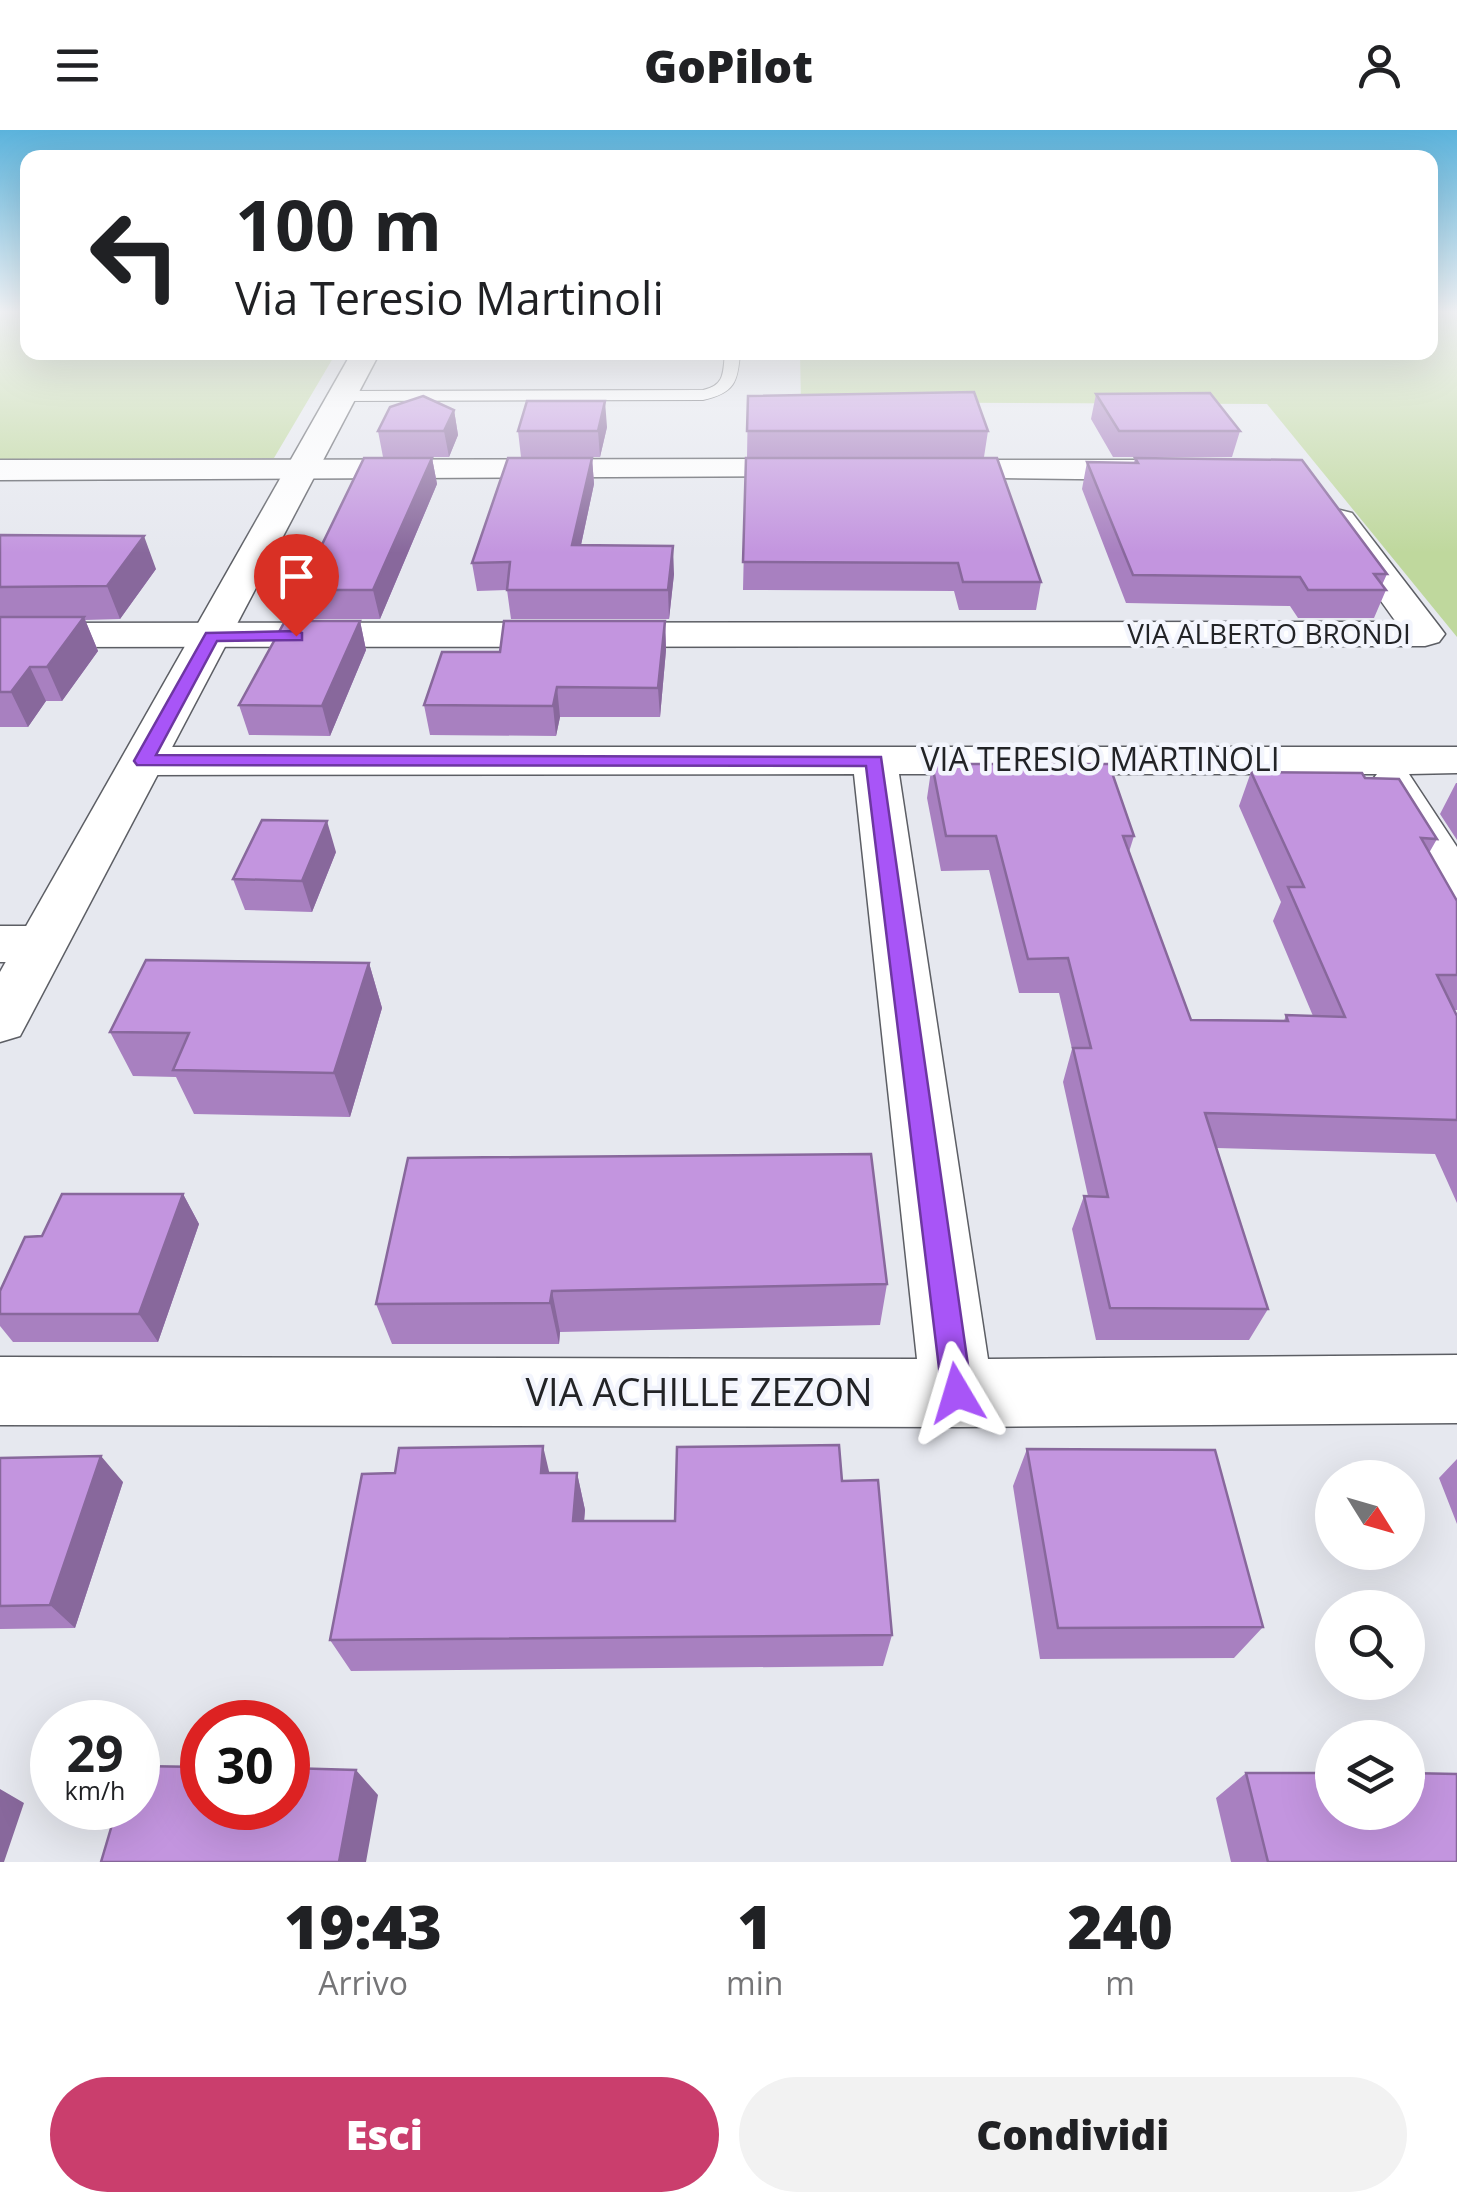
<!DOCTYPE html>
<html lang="it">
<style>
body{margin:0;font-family:"Open Sans",sans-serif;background:#f2f2f2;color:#202124;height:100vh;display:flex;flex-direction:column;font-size:38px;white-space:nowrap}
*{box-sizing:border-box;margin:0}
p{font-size:32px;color:#757577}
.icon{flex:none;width:55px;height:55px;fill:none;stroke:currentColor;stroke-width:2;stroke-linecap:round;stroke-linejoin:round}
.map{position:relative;height:1732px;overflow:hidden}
.details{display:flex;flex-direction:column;background:#fff;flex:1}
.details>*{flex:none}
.hud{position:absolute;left:20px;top:20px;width:1418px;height:210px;border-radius:20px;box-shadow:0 10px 40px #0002;background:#fff;color:#202124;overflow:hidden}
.needle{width:65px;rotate:127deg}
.controls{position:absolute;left:1315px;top:1330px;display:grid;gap:20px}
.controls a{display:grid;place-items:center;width:110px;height:110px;border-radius:50%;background:#fff;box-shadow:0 10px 40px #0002;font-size:50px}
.speed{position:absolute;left:30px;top:1570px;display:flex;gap:20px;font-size:50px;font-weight:700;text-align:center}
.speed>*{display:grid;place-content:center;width:130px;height:130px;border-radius:50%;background:#fff;box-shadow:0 10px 40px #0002;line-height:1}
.speed small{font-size:25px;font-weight:400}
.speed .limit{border:15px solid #d22;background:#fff;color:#111}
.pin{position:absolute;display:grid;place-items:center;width:85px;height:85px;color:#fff;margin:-102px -42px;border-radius:50% 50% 50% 0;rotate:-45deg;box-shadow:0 0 10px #0007}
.pin .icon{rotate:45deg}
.me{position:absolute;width:110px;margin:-55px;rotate:353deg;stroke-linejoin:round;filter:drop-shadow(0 0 8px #0008)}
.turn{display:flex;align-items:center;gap:35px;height:210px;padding:0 50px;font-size:45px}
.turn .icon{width:130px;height:130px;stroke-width:2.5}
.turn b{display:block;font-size:70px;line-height:85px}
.eta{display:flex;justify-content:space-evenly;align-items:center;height:170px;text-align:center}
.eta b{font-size:60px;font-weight:800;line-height:70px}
.cta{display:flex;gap:20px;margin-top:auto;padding:20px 50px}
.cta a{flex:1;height:115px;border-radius:60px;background:#ca3e6d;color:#fff;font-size:40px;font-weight:800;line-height:115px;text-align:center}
.cta a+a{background:#f2f2f2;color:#202124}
header{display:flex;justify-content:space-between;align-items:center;height:130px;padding:0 50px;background:#fff;font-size:45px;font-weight:800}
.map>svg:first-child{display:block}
</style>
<header><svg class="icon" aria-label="menu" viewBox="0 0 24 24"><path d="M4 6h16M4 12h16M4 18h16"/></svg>GoPilot<svg class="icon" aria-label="person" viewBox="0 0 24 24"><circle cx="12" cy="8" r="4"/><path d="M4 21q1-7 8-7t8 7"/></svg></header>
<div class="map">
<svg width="1457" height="1732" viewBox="0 0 1457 1732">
<rect width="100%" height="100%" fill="#e6e8ef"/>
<!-- green -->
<path fill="#bfd89d" d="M 0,180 L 27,180 L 28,222 L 336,223 L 274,328 L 0,329 Z
M 1430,180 L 1457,180 L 1457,507 L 1267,274 L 801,272 L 800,223 L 1430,222 Z"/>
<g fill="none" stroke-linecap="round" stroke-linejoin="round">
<!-- lane casing -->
<g stroke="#5c5e64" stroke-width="2">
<path id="lane" d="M 725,222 L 740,222 C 738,253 734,263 703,270 L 341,271 L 333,266 L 341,261 L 703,260 C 725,255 723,243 725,222 Z"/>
</g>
<!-- street casing -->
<g stroke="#5c5e64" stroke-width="3">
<path id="street" d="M 819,329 L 831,332 L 835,339 L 831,346 L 0,350 L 0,330 Z
M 925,330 L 1159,330 L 1171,333 L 1175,340 L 1171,347 L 1159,350 L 913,347 L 909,340 L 913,333 Z
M 1340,380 L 1352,383 L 1439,496 L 1445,504 L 1439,512 L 1425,516 L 0,517 L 0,493 L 1396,492 L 1323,390 L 1328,383 Z
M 144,617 L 1457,617 L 1457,643 L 1409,644 L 1457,717 L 1457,774 L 1439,769 L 1432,757 L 1370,653 L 1377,644 L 899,644 L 988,1229 L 1457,1225 L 1457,1293 L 957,1297 L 0,1295 L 0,1227 L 917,1229 L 854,644 L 144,645 L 128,641 L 121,631 L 128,621 Z
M 0,796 L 41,796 L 60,801 L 67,814 L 60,827 L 41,832 L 0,832 Z"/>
</g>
<!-- secondary casing -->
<g stroke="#5c5e64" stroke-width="3">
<path id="secondary" d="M 352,222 L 380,222 L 28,891 L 20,906 L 0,912 L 0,842 Z"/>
</g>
<!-- lane -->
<use href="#lane" fill="#fff" fill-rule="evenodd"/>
<!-- street -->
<use href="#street" fill="#fff" fill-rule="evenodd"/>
<!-- secondary -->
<use href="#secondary" fill="#fff" fill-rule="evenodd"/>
</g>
<!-- wall -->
<path fill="#a880c0" d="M 1096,264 L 1240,301 L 1232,327 L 1113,327 L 1091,289 Z
M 748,266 L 988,301 L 984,327 L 747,327 Z
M 454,280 L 458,305 L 449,327 L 383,327 L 378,301 Z
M 607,297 L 600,327 L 521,327 L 518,301 Z
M 432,328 L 437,354 L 380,489 L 307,489 L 300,460 Z
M 592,328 L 594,354 L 581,415 L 674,444 L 669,489 L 511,489 L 507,460 L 477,461 L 472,433 Z
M 746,328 L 1041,452 L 1036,480 L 959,480 L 954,461 L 743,460 Z
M 1135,328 L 1387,444 L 1382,455 L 1386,460 L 1374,488 L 1298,488 L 1290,476 L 1126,473 L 1082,359 L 1087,332 L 1134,333 Z
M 0,405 L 156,439 L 120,489 L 85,490 L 98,521 L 62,571 L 46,571 L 28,597 L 0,597 Z
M 360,491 L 366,520 L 330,606 L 249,605 L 239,575 Z
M 665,491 L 666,520 L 660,587 L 560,587 L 556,606 L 430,605 L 424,575 L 500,522 Z
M 932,634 L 1134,706 L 1129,722 L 1191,890 L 1284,891 L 1286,885 L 1313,886 L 1273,791 L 1281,772 L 1239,676 L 1251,642 L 1365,648 L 1437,709 L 1429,723 L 1457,771 L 1457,880 L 1454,880 L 1457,886 L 1457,1073 L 1435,1024 L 1216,1018 L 1268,1179 L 1249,1210 L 1096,1210 L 1072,1099 L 1084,1066 L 1088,1066 L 1063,952 L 1072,919 L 1059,863 L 1019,863 L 989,740 L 941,741 L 927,668 Z
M 1456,653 L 1457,653 L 1457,710 L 1440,684 Z
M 336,722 L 312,782 L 245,780 L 233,749 Z
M 369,833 L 382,878 L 350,987 L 194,984 L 176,947 L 133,946 L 110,902 Z
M 408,1028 L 887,1154 L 880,1195 L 560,1202 L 559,1214 L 392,1214 L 376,1174 Z
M 183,1064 L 199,1094 L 158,1212 L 13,1212 L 0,1196 L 0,1161 L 42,1106 Z
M 1027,1319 L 1263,1497 L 1234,1528 L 1040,1529 L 1013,1356 Z
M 0,1328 L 123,1352 L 75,1498 L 0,1499 Z
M 1457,1329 L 1457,1394 L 1439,1348 Z
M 550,1343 L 577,1343 L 585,1380 L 584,1391 L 675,1391 L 842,1351 L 892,1505 L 883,1536 L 351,1541 L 330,1510 Z
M 1246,1643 L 1457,1732 L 1231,1732 L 1216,1668 Z"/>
<!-- shaded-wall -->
<path fill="#88689c" d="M 605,271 L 607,297 L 600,327 L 598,301 Z
M 454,280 L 458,305 L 449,327 L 444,301 Z
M 432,328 L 437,354 L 380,489 L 373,460 Z
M 592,328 L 594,354 L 575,443 L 572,415 Z
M 144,406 L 156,439 L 120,489 L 107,456 Z
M 673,416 L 674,444 L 669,489 L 668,460 Z
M 84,487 L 98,521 L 62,571 L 47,537 Z
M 360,491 L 366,520 L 330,606 L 322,576 Z
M 665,491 L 666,520 L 660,587 L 658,558 Z
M 30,537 L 46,571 L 28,597 L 11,562 Z
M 557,557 L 560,587 L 556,606 L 553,576 Z
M 327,691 L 336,722 L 312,782 L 302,751 Z
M 369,833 L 382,878 L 350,987 L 334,943 Z
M 183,1064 L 199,1094 L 158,1212 L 139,1184 Z
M 552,1161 L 560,1202 L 559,1214 L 550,1173 Z
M 543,1316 L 552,1354 L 541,1343 Z
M 101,1326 L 123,1352 L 75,1498 L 50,1475 Z
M 577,1343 L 585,1380 L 581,1426 L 573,1391 Z
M 356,1640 L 378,1665 L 366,1732 L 339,1732 Z
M 0,1659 L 24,1673 L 4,1732 L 0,1732 Z"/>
<!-- building -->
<path fill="#c395df" stroke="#88689c" stroke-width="2.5" d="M 974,262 L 988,301 L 747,301 L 748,266 Z
M 1210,263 L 1240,301 L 1119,301 L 1096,264 Z
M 423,266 L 454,280 L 444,301 L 378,301 L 390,277 Z
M 527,271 L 605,271 L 598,301 L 518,301 Z
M 364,328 L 432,328 L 373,460 L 300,460 Z
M 508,328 L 592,328 L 572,415 L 673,416 L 668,460 L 507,460 L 510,432 L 472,433 Z
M 746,328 L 997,328 L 1041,452 L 963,452 L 958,433 L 743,432 Z
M 1135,328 L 1302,330 L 1387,444 L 1374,444 L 1386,460 L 1308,460 L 1300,447 L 1133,445 L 1087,332 L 1138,333 Z
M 0,405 L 144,406 L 107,456 L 0,457 Z
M 0,487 L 84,487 L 47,537 L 30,537 L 11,562 L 0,562 Z
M 285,491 L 360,491 L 322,576 L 239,575 Z
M 504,491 L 665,491 L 658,558 L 557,557 L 553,576 L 424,575 L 442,522 L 500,522 Z
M 932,634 L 1109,634 L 1134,706 L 1123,706 L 1191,890 L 1288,891 L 1286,885 L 1345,887 L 1288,757 L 1304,757 L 1251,642 L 1362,643 L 1365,648 L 1399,649 L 1437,709 L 1421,708 L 1457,771 L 1457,845 L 1437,845 L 1457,886 L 1457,990 L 1205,983 L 1268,1179 L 1110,1178 L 1084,1066 L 1108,1067 L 1073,918 L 1091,918 L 1068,828 L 1028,829 L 996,706 L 946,706 Z
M 262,690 L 327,691 L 302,751 L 233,749 Z
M 146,830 L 369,833 L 334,943 L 173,940 L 189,903 L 110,902 Z
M 871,1024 L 887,1154 L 552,1161 L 550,1173 L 376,1174 L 408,1028 Z
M 62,1064 L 183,1064 L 139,1184 L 0,1184 L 0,1161 L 25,1107 L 42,1106 Z
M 839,1315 L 842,1351 L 878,1350 L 892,1505 L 330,1510 L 362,1344 L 395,1343 L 399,1318 L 543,1316 L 541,1343 L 577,1343 L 573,1391 L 675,1391 L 677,1317 Z
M 1027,1319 L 1215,1320 L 1263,1497 L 1058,1498 Z
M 101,1326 L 50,1475 L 0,1476 L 0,1328 Z
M 138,1636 L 202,1637 L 202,1678 L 288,1678 L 288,1638 L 356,1640 L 339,1732 L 101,1732 L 117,1678 L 138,1678 Z
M 1246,1643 L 1332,1643 L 1332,1682 L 1408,1682 L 1408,1643 L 1457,1644 L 1457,1732 L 1268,1732 Z"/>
<!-- sky -->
<linearGradient id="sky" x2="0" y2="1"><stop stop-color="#5bb3dc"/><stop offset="0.43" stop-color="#f4f5f8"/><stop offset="1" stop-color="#f4f5f8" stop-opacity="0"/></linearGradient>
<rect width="1457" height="423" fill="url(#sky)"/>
<!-- route -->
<path fill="#a855f7" stroke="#6d37a1" stroke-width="2.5" d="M 296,501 L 302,503 L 302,510 L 217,511 L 156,625 L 881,627 L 972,1263 L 968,1273 L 957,1277 L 947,1273 L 942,1263 L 866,636 L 137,635 L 134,631 L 206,503 Z"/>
<g text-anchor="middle" stroke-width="9" stroke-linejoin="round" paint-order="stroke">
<!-- far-street labels -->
<g font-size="28" fill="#222326" stroke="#f3f5fd">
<text x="1269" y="514">VIA ALBERTO BRONDI</text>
</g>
<!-- street labels -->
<g font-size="32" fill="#222326" stroke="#f3f5fd">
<text x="1100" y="641">VIA TERESIO MARTINOLI</text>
</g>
<!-- near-street labels -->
<g font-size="38" fill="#222326" stroke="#f3f5fd">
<text x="699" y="1276">VIA ACHILLE ZEZON</text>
</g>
</g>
</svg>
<div class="controls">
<a><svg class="needle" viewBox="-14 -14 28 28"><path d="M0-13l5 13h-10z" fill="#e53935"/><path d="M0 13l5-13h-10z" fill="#757577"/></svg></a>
<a><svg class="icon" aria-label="search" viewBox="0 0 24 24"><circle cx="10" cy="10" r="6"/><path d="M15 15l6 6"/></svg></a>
<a><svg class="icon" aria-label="layers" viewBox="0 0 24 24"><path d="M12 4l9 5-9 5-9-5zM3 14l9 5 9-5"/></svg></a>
</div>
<div class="speed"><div>29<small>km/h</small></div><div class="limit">30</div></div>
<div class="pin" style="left:296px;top:506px;background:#d93025"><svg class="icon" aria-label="arrive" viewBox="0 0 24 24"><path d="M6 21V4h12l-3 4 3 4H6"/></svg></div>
<svg class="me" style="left:957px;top:1263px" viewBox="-20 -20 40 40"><path d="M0-17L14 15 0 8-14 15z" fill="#a855f7" stroke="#fff" stroke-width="4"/></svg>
<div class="hud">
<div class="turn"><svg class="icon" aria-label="left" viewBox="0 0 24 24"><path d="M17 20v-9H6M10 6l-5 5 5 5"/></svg><div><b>100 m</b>Via Teresio Martinoli</div></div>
</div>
</div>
<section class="details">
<div class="eta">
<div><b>19:43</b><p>Arrivo</p></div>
<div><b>1</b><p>min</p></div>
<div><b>240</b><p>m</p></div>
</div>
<div class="cta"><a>Esci</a><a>Condividi</a></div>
</section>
